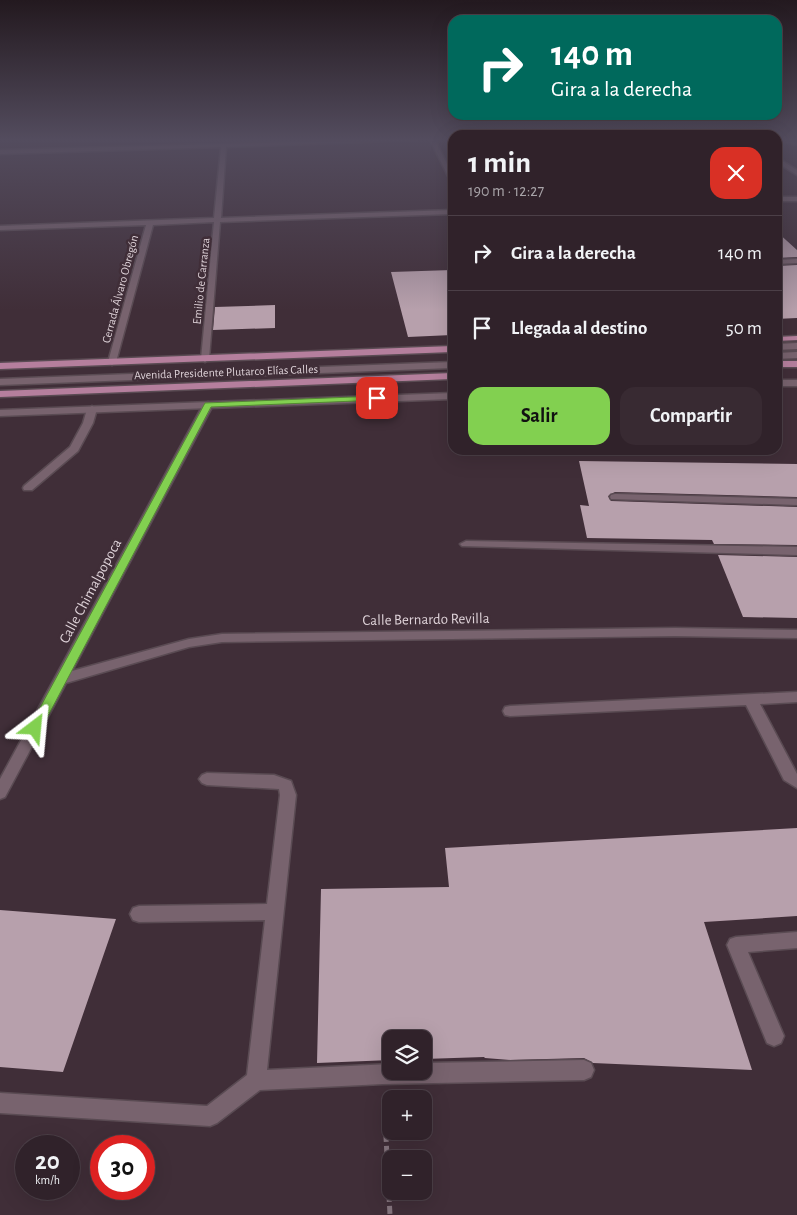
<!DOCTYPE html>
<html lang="es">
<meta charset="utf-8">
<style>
body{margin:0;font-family:"Alegreya Sans",sans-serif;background:#382a32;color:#f1f3f6;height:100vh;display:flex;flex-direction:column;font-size:19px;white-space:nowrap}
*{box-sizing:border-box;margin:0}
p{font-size:16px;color:#a8a4a8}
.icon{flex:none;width:28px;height:28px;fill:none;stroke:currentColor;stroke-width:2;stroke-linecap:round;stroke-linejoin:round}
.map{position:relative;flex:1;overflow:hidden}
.details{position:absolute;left:448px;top:130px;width:334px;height:325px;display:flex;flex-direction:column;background:#30222a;border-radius:15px;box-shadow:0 5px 20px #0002,0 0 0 1px #4b3f47}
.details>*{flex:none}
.hud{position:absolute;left:448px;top:15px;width:334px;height:105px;border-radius:15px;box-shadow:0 5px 20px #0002,0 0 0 1px #4b3f47;background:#00695c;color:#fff;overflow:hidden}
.tools{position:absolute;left:382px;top:1030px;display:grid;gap:10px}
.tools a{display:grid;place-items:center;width:50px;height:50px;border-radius:10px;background:#30222a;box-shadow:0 5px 20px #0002,0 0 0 1px #4b3f47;font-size:25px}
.speed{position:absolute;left:15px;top:1135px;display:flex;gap:10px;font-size:25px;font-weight:700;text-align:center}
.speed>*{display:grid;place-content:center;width:65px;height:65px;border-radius:50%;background:#30222a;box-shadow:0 5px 20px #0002,0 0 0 1px #4b3f47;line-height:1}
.speed small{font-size:12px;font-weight:400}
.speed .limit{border:8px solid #d22;background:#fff;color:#111}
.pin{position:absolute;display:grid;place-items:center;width:42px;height:42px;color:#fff;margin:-21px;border-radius:10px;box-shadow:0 2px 8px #0006}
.me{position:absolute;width:55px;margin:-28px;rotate:29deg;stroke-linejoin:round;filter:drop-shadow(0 0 4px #0008)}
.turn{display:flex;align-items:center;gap:18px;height:105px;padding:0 20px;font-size:22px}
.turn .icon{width:65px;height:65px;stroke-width:2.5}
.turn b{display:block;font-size:35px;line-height:42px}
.round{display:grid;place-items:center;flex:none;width:52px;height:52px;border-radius:15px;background:#382a32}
.head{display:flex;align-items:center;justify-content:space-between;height:85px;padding:0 20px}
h1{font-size:30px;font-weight:700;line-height:38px}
.action{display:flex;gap:10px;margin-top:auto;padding:10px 20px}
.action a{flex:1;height:58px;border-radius:15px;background:#82d050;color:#111;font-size:20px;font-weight:700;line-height:58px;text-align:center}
.action a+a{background:#382a32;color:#f1f3f6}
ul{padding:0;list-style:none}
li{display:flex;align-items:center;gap:15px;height:75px;padding:0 20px;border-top:1px solid #4b3f47}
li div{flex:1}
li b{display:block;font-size:19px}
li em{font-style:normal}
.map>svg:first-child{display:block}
</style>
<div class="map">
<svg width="797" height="1215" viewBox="0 0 797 1215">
<rect width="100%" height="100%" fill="#402e38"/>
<!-- building -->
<path fill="#b7a0ac" d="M 776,231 L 797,250 L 797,257 L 776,258 Z
M 797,265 L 797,318 L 776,319 L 776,266 Z
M 452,270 L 452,335 L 408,337 L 391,272 Z
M 275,305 L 275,328 L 213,330 L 215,307 Z
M 579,461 L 797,464 L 797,497 L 615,492 L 608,496 L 611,501 L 797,507 L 797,545 L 714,544 L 712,540 L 587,538 L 580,505 L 589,506 Z
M 718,555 L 797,557 L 797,618 L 743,617 Z
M 797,828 L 797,916 L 704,922 L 752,1070 L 593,1063 L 584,1058 L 510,1060 L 485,1058 L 484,1057 L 424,1059 L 424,1039 L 391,1039 L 391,1060 L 317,1063 L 321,889 L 449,887 L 445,848 Z
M 0,910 L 116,919 L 63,1072 L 0,1067 Z"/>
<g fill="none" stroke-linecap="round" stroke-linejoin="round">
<!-- service casing -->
<g stroke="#5a4b53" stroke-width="3">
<path id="service" d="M 797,259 L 797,263 L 776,264 L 776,260 Z
M 797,343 L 797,349 L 776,350 L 776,344 Z
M 797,352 L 797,358 L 776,359 L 776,353 Z
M 452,362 L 452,368 L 0,385 L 0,379 Z
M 92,406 L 97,409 L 93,423 L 78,451 L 32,490 L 24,490 L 23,488 L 24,486 L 70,447 L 83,423 L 87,409 Z
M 615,494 L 797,499 L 797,505 L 611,499 L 610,497 L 611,495 Z
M 466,541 L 797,547 L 797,555 L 462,546 L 460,544 Z
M 797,692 L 797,702 L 760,704 L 797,774 L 797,788 L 784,780 L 746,705 L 510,716 L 505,715 L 503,711 L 505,707 L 510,706 Z
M 797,932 L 797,948 L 748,952 L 784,1036 L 781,1043 L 774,1046 L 767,1043 L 727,945 L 730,939 L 736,937 Z"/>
</g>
<!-- minor casing -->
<g stroke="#5a4b53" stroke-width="3">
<path id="minor" d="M 370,140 L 417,140 L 226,147 L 221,218 L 452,210 L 452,214 L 220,222 L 209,359 L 205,362 L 201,359 L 214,222 L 153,225 L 116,362 L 112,365 L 108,362 L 146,225 L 0,230 L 0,226 L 214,218 L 221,147 L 0,154 L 0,150 Z
M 430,140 L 435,140 L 452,174 L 452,180 L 449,178 Z
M 776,157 L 797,170 L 797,175 L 776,162 Z
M 776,197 L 797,197 L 797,201 L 776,201 Z
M 208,402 L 213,405 L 72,671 L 189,639 L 222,634 L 675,628 L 797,630 L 797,638 L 675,636 L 222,642 L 189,647 L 66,683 L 5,797 L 0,799 L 0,779 L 203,405 Z
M 207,773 L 274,775 L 291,781 L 296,795 L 267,1070 L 391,1064 L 391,1071 L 424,1071 L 424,1063 L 584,1060 L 591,1063 L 594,1070 L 591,1077 L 584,1080 L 383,1084 L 260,1090 L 217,1123 L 210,1126 L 0,1113 L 0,1093 L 207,1106 L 247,1075 L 265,920 L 139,922 L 133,920 L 130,914 L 133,908 L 139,906 L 267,904 L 280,795 L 279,789 L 207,785 L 202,783 L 199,779 L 202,775 Z"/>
</g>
<!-- tertiary casing -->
<g stroke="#5a4b53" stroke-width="3">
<path id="tertiary" d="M 776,380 L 797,380 L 797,386 L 776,386 Z
M 452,393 L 452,399 L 0,416 L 0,410 Z"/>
</g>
<!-- secondary casing -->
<g stroke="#5a4b53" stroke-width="3">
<path id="secondary" d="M 780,140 L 797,141 L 797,145 L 781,141 Z"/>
</g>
<!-- primary casing -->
<g stroke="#5a4b53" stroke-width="3">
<path id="primary" d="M 797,336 L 797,340 L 776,341 L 776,337 Z
M 452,346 L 452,352 L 0,369 L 0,363 Z
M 776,361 L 797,361 L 797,367 L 776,367 Z
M 452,373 L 452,379 L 0,397 L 0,391 Z"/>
</g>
<!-- path -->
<path stroke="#85757e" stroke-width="5" stroke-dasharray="8 4" stroke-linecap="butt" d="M 384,1098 L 390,1215"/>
<!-- service -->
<use href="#service" fill="#78636e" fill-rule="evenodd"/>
<!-- minor -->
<use href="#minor" fill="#78636e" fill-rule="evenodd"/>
<!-- tertiary -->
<use href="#tertiary" fill="#78636e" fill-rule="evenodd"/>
<!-- secondary -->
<use href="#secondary" fill="#78636e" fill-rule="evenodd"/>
<!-- primary -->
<use href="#primary" fill="#b57f9d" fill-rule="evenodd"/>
</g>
<!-- sky -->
<linearGradient id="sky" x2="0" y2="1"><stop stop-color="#23191f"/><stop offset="0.45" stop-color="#534c5e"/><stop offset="1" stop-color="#534c5e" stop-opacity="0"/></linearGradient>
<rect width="797" height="310" fill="url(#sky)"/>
<!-- route -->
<path fill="#82d050" stroke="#548734" d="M 377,396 L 380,397 L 380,400 L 211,407 L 40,731 L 30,731 L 29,728 L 205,403 Z"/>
<g text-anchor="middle" stroke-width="5" stroke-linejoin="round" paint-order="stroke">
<!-- far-street labels -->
<g font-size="12" fill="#ded2d8" stroke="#402e38">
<text transform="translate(201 281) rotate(-84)" y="4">Emilio de Carranza</text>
<text transform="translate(120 289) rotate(-75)" y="4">Cerrada Álvaro Obregón</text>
<text transform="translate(226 372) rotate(-2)" y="4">Avenida Presidente Plutarco Elías Calles</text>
</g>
<!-- street labels -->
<g font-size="15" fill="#ded2d8" stroke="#402e38">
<text transform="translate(90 591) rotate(-62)" y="5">Calle Chimalpopoca</text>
<text transform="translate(426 619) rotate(-1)" y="5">Calle Bernardo Revilla</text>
</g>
</g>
</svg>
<div class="tools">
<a><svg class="icon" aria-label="layers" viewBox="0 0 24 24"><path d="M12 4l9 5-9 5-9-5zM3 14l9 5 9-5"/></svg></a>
<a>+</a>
<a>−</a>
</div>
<div class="speed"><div>20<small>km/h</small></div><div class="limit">30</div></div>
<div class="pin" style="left:377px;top:398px;background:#d93025"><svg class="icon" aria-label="arrive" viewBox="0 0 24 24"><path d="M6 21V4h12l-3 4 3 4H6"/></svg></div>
<svg class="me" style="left:35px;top:728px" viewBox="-20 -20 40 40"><path d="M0-17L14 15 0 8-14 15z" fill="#82d050" stroke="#fff" stroke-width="4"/></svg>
<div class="hud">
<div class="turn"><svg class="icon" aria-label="right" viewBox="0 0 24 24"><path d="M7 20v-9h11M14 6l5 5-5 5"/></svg><div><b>140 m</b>Gira a la derecha</div></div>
</div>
<section class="details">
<div class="head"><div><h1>1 min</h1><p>190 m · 12:27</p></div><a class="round" style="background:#d93025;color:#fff"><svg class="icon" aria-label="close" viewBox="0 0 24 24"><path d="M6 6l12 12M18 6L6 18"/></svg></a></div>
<ul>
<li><svg class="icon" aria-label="right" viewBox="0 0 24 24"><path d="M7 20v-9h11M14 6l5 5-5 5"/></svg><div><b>Gira a la derecha</b></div><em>140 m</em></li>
<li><svg class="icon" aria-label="arrive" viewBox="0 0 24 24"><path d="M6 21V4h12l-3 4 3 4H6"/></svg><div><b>Llegada al destino</b></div><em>50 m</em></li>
</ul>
<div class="action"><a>Salir</a><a>Compartir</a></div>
</section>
</div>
